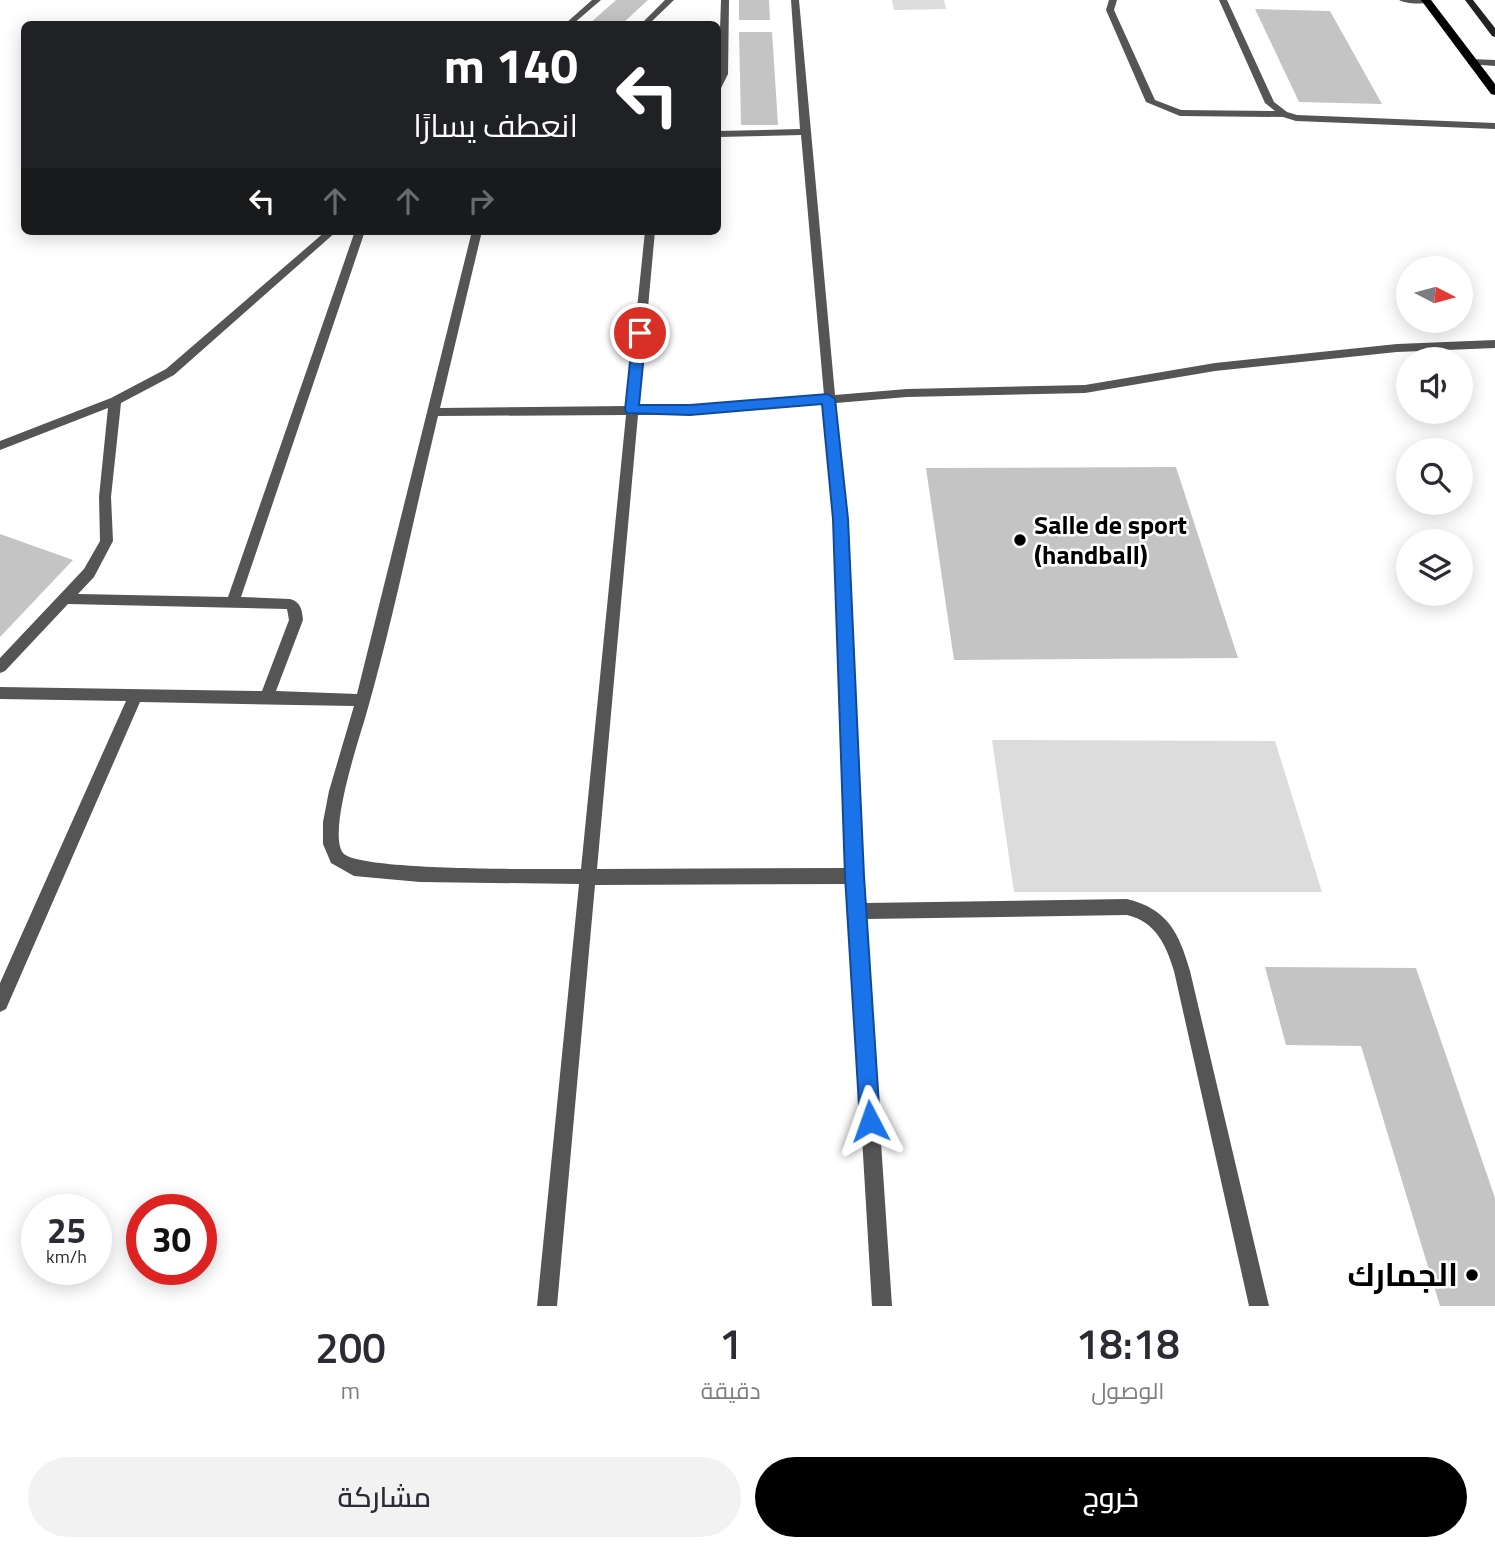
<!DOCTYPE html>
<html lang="ar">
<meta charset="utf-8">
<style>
body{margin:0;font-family:"Titillium Web",Cairo,sans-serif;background:#f2f2f3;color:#2b2b33;direction:rtl;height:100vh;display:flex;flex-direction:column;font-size:26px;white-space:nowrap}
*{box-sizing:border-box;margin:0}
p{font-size:23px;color:#7c7c81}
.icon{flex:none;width:38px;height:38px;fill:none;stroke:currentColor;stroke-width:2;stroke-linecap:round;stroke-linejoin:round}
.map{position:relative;height:1306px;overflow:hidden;direction:ltr}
.details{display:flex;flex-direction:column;background:#fff;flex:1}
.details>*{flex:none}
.guide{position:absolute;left:21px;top:21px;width:700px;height:214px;border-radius:10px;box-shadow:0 4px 18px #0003;direction:rtl;background:#202124;color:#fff;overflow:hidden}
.needle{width:46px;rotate:96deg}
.controls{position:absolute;left:1396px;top:256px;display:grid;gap:14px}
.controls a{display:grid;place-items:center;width:77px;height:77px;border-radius:50%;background:#fff;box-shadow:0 4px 18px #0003;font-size:35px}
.speed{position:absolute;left:21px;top:1194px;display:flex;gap:14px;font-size:35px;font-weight:700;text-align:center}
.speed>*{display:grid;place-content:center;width:91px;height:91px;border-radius:50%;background:#fff;box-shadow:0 4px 18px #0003;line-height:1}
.speed small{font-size:18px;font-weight:400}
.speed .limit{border:10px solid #d22;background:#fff;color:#111}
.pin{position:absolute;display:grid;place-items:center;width:60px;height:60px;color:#fff;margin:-30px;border:4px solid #fff;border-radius:50%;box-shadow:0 2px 7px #0007}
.me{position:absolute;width:77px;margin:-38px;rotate:356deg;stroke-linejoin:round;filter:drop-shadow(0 0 5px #0008)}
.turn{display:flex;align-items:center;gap:24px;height:147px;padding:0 28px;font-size:32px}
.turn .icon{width:91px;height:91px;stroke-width:2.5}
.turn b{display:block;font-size:49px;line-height:60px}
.lanes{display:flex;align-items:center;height:66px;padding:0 28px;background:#0003;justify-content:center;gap:35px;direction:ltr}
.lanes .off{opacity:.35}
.eta{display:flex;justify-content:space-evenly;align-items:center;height:119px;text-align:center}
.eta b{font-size:42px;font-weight:600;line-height:49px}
.button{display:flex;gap:14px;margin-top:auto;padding:14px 28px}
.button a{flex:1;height:80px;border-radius:42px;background:#000;color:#fff;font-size:28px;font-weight:600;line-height:80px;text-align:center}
.button a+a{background:#f2f2f3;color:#2b2b33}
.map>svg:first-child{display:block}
</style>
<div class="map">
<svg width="1495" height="1306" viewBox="0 0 1495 1306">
<rect width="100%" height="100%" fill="#fff"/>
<!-- green -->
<path fill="#dcdcdc" d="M 892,0 L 944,0 L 946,9 L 894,10 Z
M 992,740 L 1275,741 L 1322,892 L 1014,892 Z"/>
<!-- building -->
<path fill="#c4c4c4" d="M 616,0 L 648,0 L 622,24 L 589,24 Z
M 739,0 L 769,0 L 770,20 L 739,20 Z
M 1255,9 L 1330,11 L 1382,104 L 1299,102 Z
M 739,32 L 772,32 L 778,125 L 741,125 Z
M 1176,467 L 1238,658 L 954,660 L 926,468 Z
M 0,534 L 73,560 L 0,637 Z
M 1265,967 L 1416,968 L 1495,1198 L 1495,1306 L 1440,1306 L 1361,1046 L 1286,1045 Z"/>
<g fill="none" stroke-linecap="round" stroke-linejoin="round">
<!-- lane -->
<path fill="#555" fill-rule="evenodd" d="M 1109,0 L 1117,0 L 1114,10 L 1155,100 L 1181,110 L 1275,111 L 1265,103 L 1219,0 L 1227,0 L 1274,102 L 1287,112 L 1297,115 L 1495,123 L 1495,129 L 1296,121 L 1283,117 L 1180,116 L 1146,102 L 1106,10 Z
M 1399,0 L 1430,0 L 1431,1 C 1424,5 1406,4 1399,0 Z"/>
<!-- street -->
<path fill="#555" fill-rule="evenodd" d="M 592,0 L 601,0 L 573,24 L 565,24 Z
M 665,0 L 674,0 L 649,24 L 641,24 Z
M 721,0 L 729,0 L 728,74 L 721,88 L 718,89 Z
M 791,0 L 799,0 L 835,395 L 907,389 L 1085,385 L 1215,363 L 1397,344 L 1495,340 L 1495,348 L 1397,352 L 1215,371 L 1085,393 L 907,397 L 836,403 L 847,519 L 865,903 L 1127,899 C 1168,909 1179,933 1190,971 L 1269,1306 L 1249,1306 L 1174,971 C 1166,945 1156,922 1127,915 L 866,919 L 892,1306 L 872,1306 L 847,884 L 595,885 L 557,1306 L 537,1306 L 579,884 L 420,882 L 354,876 L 331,863 L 323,844 L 323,822 L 329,791 L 354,706 L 140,702 L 6,1009 L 0,1012 L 0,983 L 126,701 L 0,699 L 0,687 L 262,691 L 289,620 L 287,609 L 68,604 L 5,671 L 0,673 L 0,658 L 84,569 L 100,541 L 99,497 L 108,408 L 0,450 L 0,441 L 111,398 L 166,369 L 326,231 L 337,231 L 174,375 L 121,403 L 111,497 L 113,541 L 94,577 L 78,594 L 228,597 L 355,231 L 365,231 L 241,597 L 290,599 C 301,602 302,610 303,620 L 276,691 L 357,694 L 472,231 L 482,231 L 440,408 L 627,406 L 645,231 L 655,231 L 639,406 L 690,406 L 824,395 L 801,135 L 718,137 L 718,131 L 800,129 ZM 824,404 L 835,519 L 847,868 L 597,869 L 638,415 L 690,414 ZM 626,415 L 581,869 C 544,869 364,871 344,854 C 326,837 359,739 366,715 C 394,617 414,516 438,416 Z
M 1471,59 L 1495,60 L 1495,66 L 1468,64 L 1468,60 Z"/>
<!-- secondary -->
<path fill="#222" fill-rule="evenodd" d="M 1465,0 L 1473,0 L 1495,28 L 1495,37 L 1492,36 Z"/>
<!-- primary -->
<path fill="#000" fill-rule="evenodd" d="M 1421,0 L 1431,0 L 1495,84 L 1495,95 L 1491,94 Z"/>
</g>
<!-- route -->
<path fill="#1a73e8" stroke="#114b97" stroke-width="2" d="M 640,329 L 646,333 L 639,405 L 690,405 L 828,394 L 835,399 L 848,519 L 864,876 L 880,1121 L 877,1129 L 870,1132 L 863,1129 L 860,1121 L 845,876 L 833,519 L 822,404 L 690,415 L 627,413 L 625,410 L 633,333 Z"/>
<!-- markers -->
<g fill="#000" stroke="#fff" stroke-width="2.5">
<circle cx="1020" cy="540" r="7"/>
<circle cx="1472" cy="1275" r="7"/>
</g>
<g text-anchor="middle" stroke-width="5" stroke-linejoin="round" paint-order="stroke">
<!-- poi labels -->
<g font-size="26" font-weight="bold" fill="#000" stroke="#fff" text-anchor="start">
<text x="1034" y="534">Salle de sport<tspan x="1034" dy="30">(handball)</tspan></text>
</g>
<!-- near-poi labels -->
<g font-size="32" font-weight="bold" fill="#000" stroke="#fff" text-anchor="end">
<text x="1458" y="1286">الجمارك</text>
</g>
</g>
</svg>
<div class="controls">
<a><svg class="needle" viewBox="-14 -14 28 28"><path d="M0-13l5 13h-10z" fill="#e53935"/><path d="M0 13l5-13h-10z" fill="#7c7c81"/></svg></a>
<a><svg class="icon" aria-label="sound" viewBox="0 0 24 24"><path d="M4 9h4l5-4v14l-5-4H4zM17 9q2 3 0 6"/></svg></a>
<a><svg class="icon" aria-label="search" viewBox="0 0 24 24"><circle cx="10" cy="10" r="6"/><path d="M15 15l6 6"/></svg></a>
<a><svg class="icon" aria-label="layers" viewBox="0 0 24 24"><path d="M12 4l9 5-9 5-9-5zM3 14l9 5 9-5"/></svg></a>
</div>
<div class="speed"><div>25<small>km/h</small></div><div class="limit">30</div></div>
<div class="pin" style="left:640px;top:333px;background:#d93025"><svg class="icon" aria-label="arrive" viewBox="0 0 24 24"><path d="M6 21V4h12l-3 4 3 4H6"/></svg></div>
<svg class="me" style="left:870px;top:1121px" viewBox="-20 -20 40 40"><path d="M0-17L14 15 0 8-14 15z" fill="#1a73e8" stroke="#fff" stroke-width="4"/></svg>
<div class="guide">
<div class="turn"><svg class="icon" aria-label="left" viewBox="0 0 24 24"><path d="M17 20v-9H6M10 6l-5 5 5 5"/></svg><div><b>140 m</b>انعطف يسارًا</div></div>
<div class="lanes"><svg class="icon" aria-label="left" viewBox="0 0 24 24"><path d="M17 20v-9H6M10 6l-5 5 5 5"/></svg><svg class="icon off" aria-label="ahead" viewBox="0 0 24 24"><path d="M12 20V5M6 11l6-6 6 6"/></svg><svg class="icon off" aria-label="ahead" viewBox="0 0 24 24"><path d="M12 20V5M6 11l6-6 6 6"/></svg><svg class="icon off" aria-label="right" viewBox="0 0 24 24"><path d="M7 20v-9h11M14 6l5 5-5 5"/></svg></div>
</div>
</div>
<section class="details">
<div class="eta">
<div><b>18:18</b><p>الوصول</p></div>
<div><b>1</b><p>دقيقة</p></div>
<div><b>200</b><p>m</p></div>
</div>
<div class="button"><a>خروج</a><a>مشاركة</a></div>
</section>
